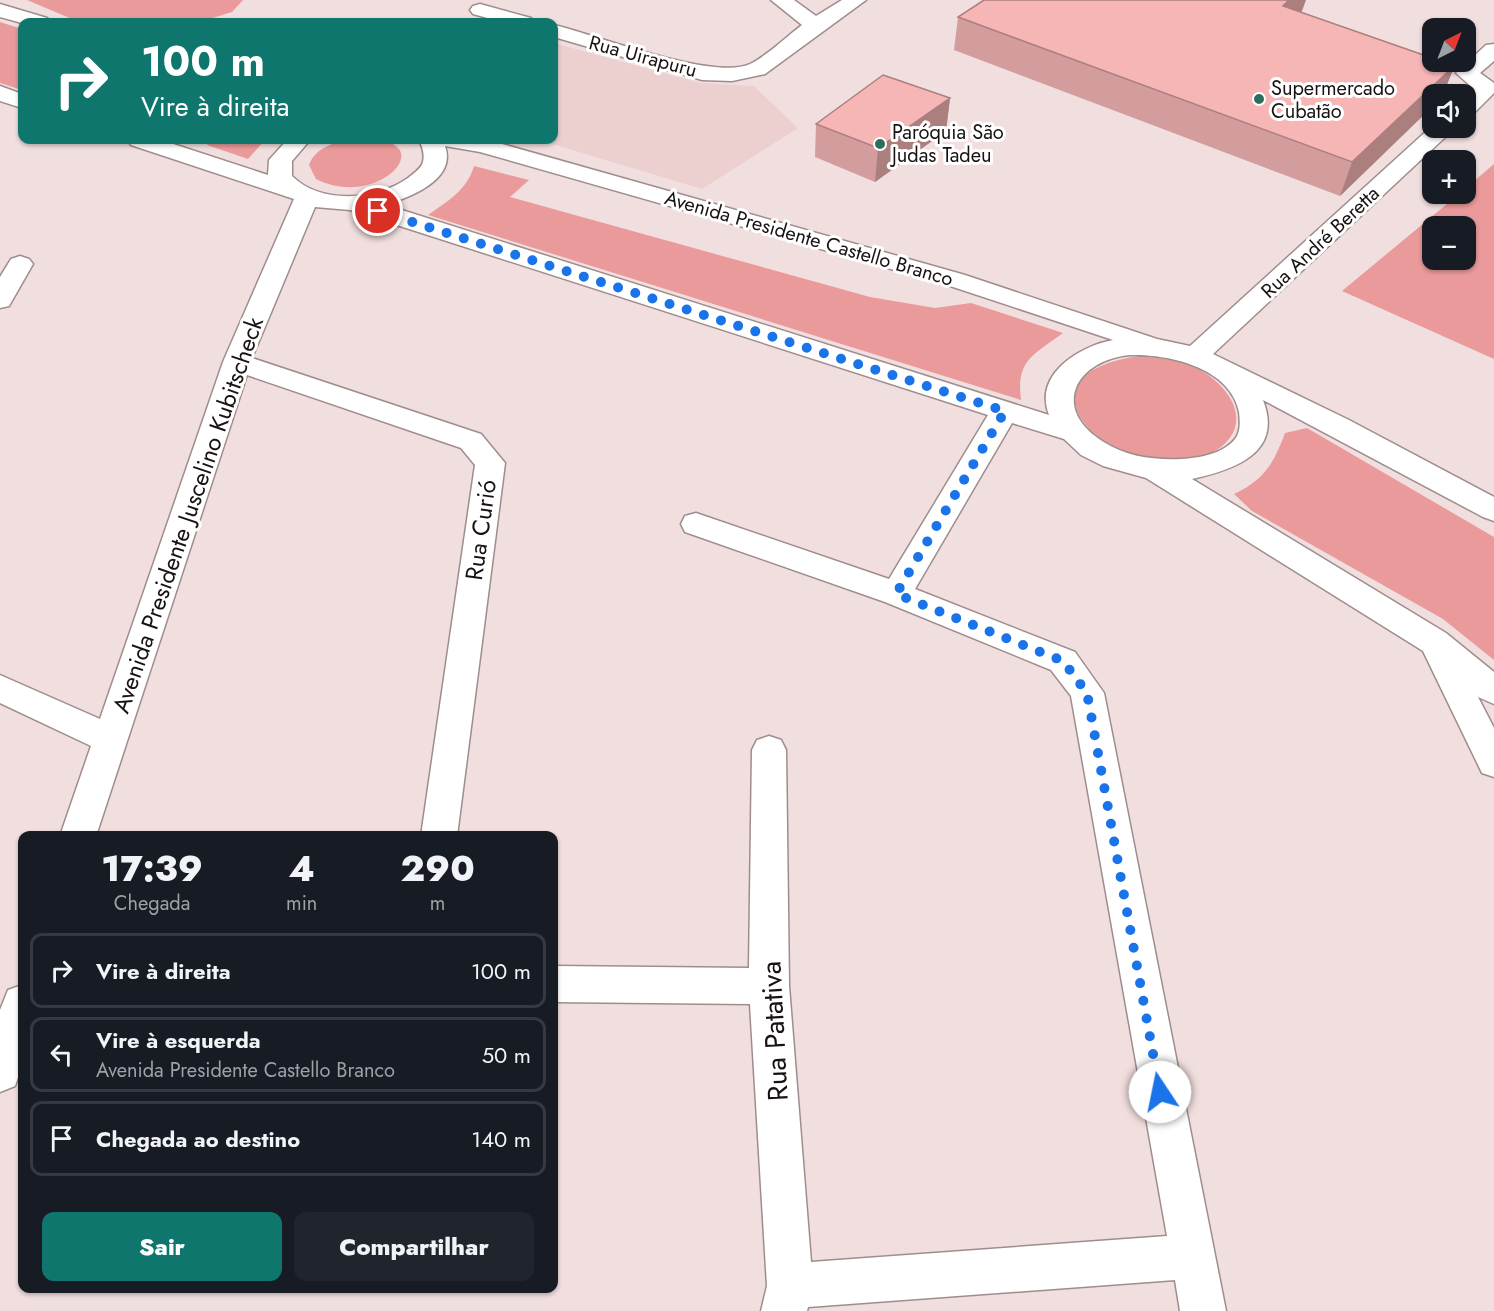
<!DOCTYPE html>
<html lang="pt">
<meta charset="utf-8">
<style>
body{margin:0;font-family:Jost,sans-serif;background:#20242c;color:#f1f3f6;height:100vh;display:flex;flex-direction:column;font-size:22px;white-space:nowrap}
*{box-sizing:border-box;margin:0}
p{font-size:20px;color:#9ea1a6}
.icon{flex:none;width:33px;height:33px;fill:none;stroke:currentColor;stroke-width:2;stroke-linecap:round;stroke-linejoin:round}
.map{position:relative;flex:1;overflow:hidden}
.drawer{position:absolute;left:18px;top:831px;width:540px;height:462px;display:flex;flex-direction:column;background:#171b24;border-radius:12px;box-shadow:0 2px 4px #0004}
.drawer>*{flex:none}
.hud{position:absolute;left:18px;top:18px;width:540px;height:126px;border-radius:12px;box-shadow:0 2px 4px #0004;background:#0f766e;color:#fff;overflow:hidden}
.needle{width:39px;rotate:42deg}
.fabs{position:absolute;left:1422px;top:18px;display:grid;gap:12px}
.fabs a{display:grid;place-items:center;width:54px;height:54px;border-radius:12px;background:#171b24;box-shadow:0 2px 4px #0004;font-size:30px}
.pin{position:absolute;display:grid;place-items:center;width:51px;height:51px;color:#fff;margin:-26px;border:3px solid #fff;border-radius:50%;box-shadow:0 2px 6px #0007}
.me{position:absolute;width:66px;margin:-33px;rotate:349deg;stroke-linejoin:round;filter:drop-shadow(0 0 4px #0008)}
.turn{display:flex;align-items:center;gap:21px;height:126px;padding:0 24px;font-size:27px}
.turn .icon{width:78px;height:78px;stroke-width:2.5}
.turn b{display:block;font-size:42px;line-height:51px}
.eta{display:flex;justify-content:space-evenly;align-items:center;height:102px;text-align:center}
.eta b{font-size:36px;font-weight:800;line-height:42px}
.primary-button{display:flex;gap:12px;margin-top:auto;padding:12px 24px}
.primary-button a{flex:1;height:69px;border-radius:12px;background:#0f766e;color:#fff;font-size:24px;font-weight:800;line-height:69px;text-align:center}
.primary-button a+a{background:#20242c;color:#f1f3f6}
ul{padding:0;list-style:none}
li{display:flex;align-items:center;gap:18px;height:75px;margin:0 12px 9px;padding:0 12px;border:3px solid #363941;border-radius:12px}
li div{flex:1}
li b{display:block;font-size:22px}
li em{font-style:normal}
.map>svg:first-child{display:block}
</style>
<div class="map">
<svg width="1494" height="1311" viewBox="0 0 1494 1311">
<rect width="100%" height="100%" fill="#f1dede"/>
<!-- built -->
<path fill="#ecd0d0" d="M 554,43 L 700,83 L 754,86 L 798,128 L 702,189 L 539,140 L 554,140 Z"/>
<!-- green -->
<path fill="#ea9a9a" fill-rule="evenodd" d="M 27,0 L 243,0 L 232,12 L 200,22 L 79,22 Z
M 0,22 L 22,29 L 22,90 L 0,83 Z
M 211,140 L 265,140 L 248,159 L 207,145 Z
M 346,140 C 356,140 368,138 378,140 C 436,147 375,209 316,179 L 309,165 C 315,149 330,144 346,140 Z
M 1494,164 L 1494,359 L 1342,291 L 1459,194 L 1466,194 L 1466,188 ZM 1466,226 L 1466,260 L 1432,260 L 1432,226 Z
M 474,166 L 529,180 L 510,197 L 870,297 L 935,308 L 971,303 L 1063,333 C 1033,355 1016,360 1021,400 L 428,215 C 448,201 467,190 474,166 Z
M 1140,356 C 1159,358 1177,360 1194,367 C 1224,380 1256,419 1221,447 C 1185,475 1107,458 1082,420 C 1055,376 1107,360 1140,356 Z
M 1307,428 L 1494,537 L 1494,660 L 1443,619 L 1252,511 L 1234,494 C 1264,480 1274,463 1285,433 Z"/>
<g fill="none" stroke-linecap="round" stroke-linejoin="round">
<!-- minor casing -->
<g stroke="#9f8d8d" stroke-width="3">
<path id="minor" d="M 771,0 L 794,0 L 816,16 L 842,0 L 866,0 L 765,74 L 732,81 L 702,80 L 554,37 L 554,25 C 597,35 713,81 750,64 C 768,55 786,37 802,25 Z
M 0,4 L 47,18 L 50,22 L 22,23 L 0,17 Z
M 480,4 L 531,18 L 534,22 L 502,22 L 473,14 L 470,10 L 473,6 Z
M 1494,44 L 1494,61 L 1480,73 L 1494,83 L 1494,93 L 1474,113 L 1466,115 L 1466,96 L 1474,89 L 1456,73 L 1486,45 Z
M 0,86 L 22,94 L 22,108 L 0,101 Z
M 1432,126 L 1455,128 L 1213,354 L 1349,420 L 1494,497 L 1494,521 L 1483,517 L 1263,400 C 1284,454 1232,470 1192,479 L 1446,633 L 1494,672 L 1494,704 L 1478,697 L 1494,728 L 1494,777 L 1482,773 L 1423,651 L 1146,478 L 1103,466 L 1081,455 L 1064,439 L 1012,423 L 915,589 L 1075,652 L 1104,693 L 1226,1311 L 1180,1311 L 1175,1280 L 808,1307 L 807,1311 L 761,1311 L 767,1286 L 750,1004 L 554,1002 L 554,966 L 749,968 L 752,750 L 757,740 L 769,736 L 781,740 L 786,750 L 789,986 L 811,1262 L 1167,1236 L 1071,696 L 1051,670 L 885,602 L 685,532 L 681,524 L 685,516 L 696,513 L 889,579 L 988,415 L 350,210 L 315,207 L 252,358 L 481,434 L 505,463 L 457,836 L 421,836 L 475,465 L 461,448 L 247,375 L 96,836 L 60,836 L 91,746 L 0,703 L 0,675 L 100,719 L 223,362 L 294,199 L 131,145 L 128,140 L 161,140 L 268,175 L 269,160 L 287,140 L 310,140 L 292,161 L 292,176 C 320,204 376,201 408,178 C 414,173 421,169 423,162 C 425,153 422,146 419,140 L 488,140 L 965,275 L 1157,339 L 1190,346 ZM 445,146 L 480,152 L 947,285 L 1113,340 C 1080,346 1033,374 1049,415 L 386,205 C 410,197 457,180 445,146 ZM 1130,355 C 1168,354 1230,367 1239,412 C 1240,421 1241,431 1235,439 C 1223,454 1199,458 1181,459 C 1154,460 1126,457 1102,441 C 1050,408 1076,360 1130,355 Z
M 20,256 L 29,259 L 33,264 L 9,306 L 0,308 L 0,277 L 11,259 Z
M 22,985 L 22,1066 L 15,1086 L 0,1092 L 0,1010 L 8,990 Z"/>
</g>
<!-- minor -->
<use href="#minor" fill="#fff" fill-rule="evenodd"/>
</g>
<!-- wall -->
<path fill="#d49d9d" d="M 1302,11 L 1301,12 L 1455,65 L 1443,94 L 1432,94 L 1432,107 L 1340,196 L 954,50 L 958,17 Z
M 950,98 L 946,131 L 875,182 L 815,157 L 816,124 Z"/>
<!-- shaded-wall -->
<path fill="#ac7f7f" d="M 1289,0 L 1306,0 L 1302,11 L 1274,38 L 1283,6 Z
M 1455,65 L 1443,94 L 1432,94 L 1432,107 L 1340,196 L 1352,162 Z
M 950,98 L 946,131 L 875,182 L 878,148 Z"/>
<!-- building -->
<path fill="#f6b6b6" stroke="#ac7f7f" stroke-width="1.5" d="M 984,0 L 1289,0 L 1283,6 L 1432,58 L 1432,62 L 1443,62 L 1455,65 L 1352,162 L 958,17 Z
M 883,75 L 950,98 L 878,148 L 816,124 Z"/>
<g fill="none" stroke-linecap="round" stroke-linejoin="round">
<!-- route -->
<path stroke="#1a73e8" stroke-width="10" stroke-dasharray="0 18" d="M 378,211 L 1005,411 L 896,594 L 1063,661 L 1087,693 L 1160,1092"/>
</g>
<!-- markers -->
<g fill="#2e6e5c" stroke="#fff" stroke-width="2">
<circle cx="1259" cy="99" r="6"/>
<circle cx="880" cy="144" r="6"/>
</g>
<g text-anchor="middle" stroke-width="6" stroke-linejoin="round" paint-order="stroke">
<!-- far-street labels -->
<g font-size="20" fill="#181212" stroke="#fff">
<text transform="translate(643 56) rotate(15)" y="7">Rua Uirapuru</text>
<text transform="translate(809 238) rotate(16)" y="7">Avenida Presidente Castello Branco</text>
<text transform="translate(1320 242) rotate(-43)" y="7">Rua André Beretta</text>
</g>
<!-- far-poi labels -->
<g font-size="20" fill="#181212" stroke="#fff" text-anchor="start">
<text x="1271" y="95">Supermercado<tspan x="1271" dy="23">Cubatão</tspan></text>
<text x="892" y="139">Paróquia São<tspan x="892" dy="23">Judas Tadeu</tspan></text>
</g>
<!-- street labels -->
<g font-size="24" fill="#181212" stroke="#fff">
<text transform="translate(188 515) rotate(-71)" y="8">Avenida Presidente Juscelino Kubitscheck</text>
<text transform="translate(481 530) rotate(-82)" y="8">Rua Curió</text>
</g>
<!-- near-street labels -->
<g font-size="28" fill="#181212" stroke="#fff">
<text transform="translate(774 1031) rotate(-93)" y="10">Rua Patativa</text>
</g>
</g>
</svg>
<div class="fabs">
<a><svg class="needle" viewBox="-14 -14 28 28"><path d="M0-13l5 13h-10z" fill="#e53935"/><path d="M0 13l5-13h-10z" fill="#9ea1a6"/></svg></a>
<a><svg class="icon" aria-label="sound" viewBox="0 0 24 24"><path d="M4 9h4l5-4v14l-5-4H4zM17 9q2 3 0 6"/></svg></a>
<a>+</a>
<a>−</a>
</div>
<div class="pin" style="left:378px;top:211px;background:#d93025"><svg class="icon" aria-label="arrive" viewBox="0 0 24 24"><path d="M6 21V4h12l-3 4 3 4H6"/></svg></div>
<svg class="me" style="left:1160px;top:1092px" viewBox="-20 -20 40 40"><circle r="19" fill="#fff"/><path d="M0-13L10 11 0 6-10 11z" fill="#1a73e8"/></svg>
<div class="hud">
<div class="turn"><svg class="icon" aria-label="right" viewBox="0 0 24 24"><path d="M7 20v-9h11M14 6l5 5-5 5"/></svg><div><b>100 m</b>Vire à direita</div></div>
</div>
<section class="drawer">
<div class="eta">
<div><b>17:39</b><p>Chegada</p></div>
<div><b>4</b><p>min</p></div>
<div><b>290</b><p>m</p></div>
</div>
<ul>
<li><svg class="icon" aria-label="right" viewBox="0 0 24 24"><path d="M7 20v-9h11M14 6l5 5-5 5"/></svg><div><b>Vire à direita</b></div><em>100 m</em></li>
<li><svg class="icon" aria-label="left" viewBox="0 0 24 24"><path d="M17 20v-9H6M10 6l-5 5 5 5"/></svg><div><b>Vire à esquerda</b><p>Avenida Presidente Castello Branco</p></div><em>50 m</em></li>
<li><svg class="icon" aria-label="arrive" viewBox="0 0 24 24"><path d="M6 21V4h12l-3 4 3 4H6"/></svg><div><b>Chegada ao destino</b></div><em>140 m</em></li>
</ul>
<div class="primary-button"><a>Sair</a><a>Compartilhar</a></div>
</section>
</div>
